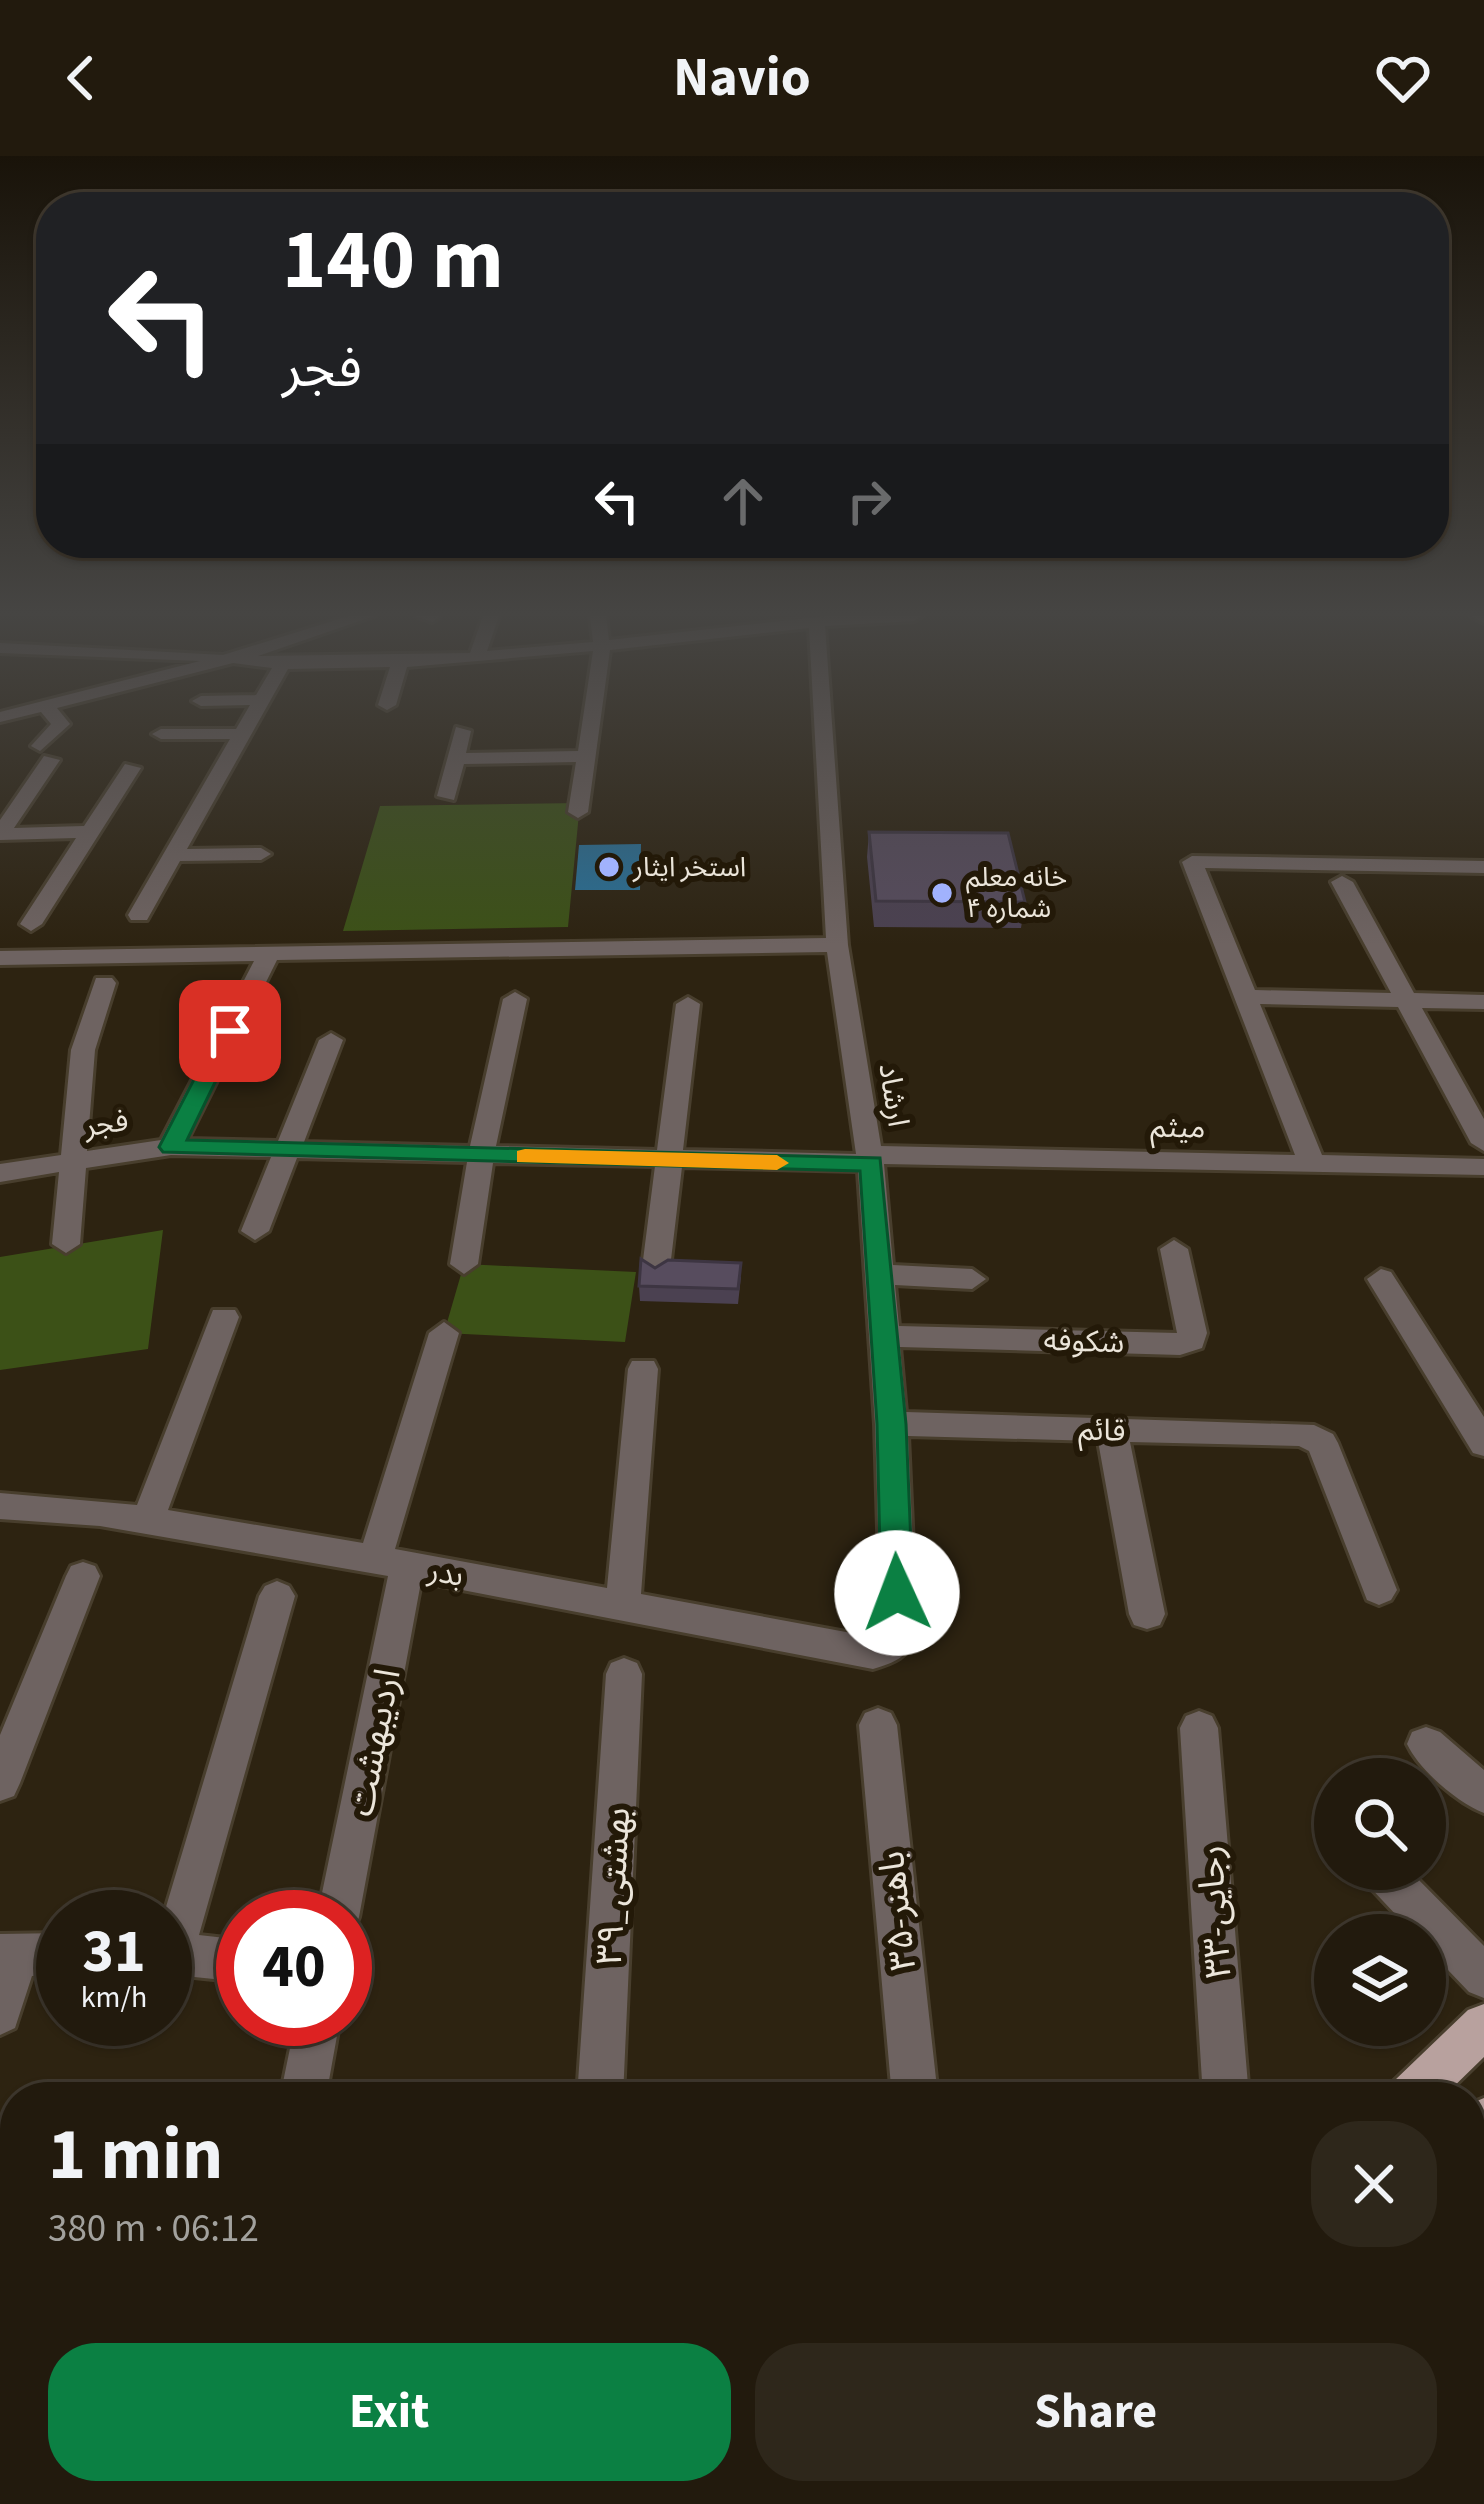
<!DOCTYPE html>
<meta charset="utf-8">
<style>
body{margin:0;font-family:"Source Sans 3","Noto Sans Arabic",sans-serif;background:#2e271b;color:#f1f3f6;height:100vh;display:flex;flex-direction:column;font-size:45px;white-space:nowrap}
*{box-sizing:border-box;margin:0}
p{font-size:39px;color:#a2a19d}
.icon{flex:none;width:66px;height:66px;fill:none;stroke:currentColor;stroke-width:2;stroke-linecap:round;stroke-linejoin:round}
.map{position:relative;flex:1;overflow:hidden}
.panel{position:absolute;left:0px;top:1926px;width:1485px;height:423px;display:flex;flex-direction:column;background:#221a0d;border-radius:48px 48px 0 0;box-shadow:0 3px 9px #0004,0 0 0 3px #3f382e}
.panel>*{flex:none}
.banner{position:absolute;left:36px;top:36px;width:1413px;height:366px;border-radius:48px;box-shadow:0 3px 9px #0004,0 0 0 3px #3f382e;background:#202124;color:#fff;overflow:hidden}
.tools{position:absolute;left:1314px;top:1602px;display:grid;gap:24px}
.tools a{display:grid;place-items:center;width:132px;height:132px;border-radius:50%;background:#221a0d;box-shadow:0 3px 9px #0004,0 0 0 3px #3f382e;font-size:60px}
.speed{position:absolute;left:36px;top:1734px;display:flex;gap:24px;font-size:60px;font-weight:700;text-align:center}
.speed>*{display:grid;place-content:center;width:156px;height:156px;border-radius:50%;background:#221a0d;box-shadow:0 3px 9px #0004,0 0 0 3px #3f382e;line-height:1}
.speed small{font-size:30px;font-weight:400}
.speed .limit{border:18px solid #d22;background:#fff;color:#111}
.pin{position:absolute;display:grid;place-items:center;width:102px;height:102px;color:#fff;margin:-51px;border-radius:24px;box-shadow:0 6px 18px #0006}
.me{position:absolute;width:132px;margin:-66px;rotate:358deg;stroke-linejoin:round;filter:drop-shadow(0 0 9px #0008)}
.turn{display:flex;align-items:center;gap:42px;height:252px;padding:0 48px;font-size:54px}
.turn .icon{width:156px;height:156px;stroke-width:2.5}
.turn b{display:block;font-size:84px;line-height:102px}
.lanes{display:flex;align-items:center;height:114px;padding:0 48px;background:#0003;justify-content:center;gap:60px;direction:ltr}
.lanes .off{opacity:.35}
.round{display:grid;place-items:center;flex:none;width:126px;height:126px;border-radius:48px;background:#2e271b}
.overview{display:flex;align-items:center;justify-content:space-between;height:204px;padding:0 48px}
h1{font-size:72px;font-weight:700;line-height:90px}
.action{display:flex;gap:24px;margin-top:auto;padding:24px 48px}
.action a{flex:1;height:138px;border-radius:48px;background:#0b8043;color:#fff;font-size:48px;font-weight:700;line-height:138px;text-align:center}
.action a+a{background:#2e271b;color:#f1f3f6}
header{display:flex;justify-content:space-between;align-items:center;height:156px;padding:0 48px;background:#221a0d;font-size:54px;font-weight:700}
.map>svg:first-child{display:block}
</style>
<header><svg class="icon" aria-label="back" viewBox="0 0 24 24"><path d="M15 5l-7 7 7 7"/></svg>Navio<svg class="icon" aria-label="heart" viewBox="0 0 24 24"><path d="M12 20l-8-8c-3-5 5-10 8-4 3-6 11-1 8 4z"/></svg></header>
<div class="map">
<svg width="1484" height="2348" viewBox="0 0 1484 2348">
<rect width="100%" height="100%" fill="#2d2311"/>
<!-- green -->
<path fill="#3c5117" d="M 580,647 L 568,771 L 343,775 L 380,650 Z
M 163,1074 L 148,1193 L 0,1214 L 0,1101 Z
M 464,1108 L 636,1116 L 625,1186 L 444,1177 Z"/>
<!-- water -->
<path fill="#2a7097" d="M 641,688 L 640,734 L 575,734 L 579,689 Z"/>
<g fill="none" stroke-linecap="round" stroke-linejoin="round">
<!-- minor casing -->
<g stroke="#483e2d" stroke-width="6">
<path id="minor" d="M 349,460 L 374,460 L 258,500 L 470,497 L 483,460 L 499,460 L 487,495 L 593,486 L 590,460 L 606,460 L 609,484 L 827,460 L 922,460 L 914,465 L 825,470 L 848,789 L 881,990 L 1295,999 L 1182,706 L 1192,700 L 1484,705 L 1484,717 L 1205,712 L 1255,834 L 1391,837 L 1331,726 L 1342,720 L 1353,726 L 1414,837 L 1484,839 L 1484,853 L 1422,852 L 1484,963 L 1484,995 L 1471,987 L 1398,851 L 1260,848 L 1322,999 L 1484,1003 L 1484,1019 L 884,1008 L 893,1109 L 972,1113 L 986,1123 L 972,1133 L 895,1129 L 899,1170 L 1177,1177 L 1160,1093 L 1174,1084 L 1188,1093 L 1207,1177 L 1202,1192 L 1180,1199 L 900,1191 L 906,1256 L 1314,1269 L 1333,1278 L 1338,1287 L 1397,1434 L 1391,1444 L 1379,1449 L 1367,1444 L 1309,1295 L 1299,1290 L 1130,1286 L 1165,1458 L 1160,1469 L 1147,1473 L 1134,1469 L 1129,1458 L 1098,1285 L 908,1280 L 917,1480 C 906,1502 896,1506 873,1513 L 421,1426 L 359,1761 L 353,1776 L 345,1779 L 345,1761 L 317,1761 L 388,1420 L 100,1370 L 0,1363 L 0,1337 L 137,1349 L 213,1154 L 235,1154 L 239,1161 L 168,1354 L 363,1387 L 429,1177 L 444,1166 L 459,1177 L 395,1393 L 607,1432 L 628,1213 L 632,1205 L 654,1205 L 658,1213 L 641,1438 L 873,1481 L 881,1476 L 875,1268 L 858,1015 L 682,1011 L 670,1112 L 656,1122 L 642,1112 L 655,1010 L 493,1007 L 478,1108 L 464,1118 L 450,1108 L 467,1006 L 297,1002 L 269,1075 L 255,1084 L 241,1075 L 271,1001 L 171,999 L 86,1012 L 80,1088 L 66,1097 L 52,1088 L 59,1016 L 0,1026 L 0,1008 L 61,999 L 71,894 L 96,822 L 112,822 L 116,827 L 95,894 L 87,995 L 161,984 L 254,805 L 0,809 L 0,795 L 826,782 L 809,472 L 610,494 L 588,656 L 578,662 L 568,656 L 576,606 L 464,608 L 454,644 L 437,640 L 456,571 L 471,575 L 466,597 L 578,595 L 593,495 L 407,511 L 396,549 L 387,554 L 378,549 L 390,511 L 288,513 L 187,693 L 261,692 L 271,698 L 261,704 L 180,705 L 147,764 L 131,764 L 128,759 L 230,583 L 161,583 L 152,578 L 161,573 L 236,573 L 250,549 L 201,550 L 192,545 L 201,540 L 256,539 L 272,512 L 233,507 L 57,552 L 70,568 L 40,595 L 31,590 L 51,568 L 41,556 L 0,566 L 0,556 L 200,505 L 0,497 L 0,487 L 223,499 ZM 827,796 L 856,998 L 683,994 L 700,848 L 688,841 L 676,848 L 657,994 L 496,990 L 527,843 L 515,836 L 503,843 L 470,990 L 304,986 L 343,884 L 331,877 L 319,884 L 278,985 L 188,983 L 277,804 Z
M 416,460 L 439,460 L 440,461 L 432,466 Z
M 1471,460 L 1484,460 L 1484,467 Z
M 44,600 L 60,604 L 14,672 L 84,670 L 125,608 L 141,612 L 42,768 L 31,775 L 20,768 L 76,682 L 0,684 L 0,664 Z
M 1381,1113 L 1391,1116 L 1484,1261 L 1484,1300 L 1473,1297 L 1367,1123 Z
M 83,1406 L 95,1410 L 100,1420 L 20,1627 L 14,1640 L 0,1645 L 0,1579 L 66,1420 L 71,1410 Z
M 277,1425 L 289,1430 L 295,1440 L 199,1779 L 243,1784 L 243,1826 L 165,1818 L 163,1761 L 259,1440 L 265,1430 Z
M 624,1502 L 637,1507 L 642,1518 L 623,1941 L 577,1941 L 606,1518 L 611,1507 Z
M 878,1552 L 891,1557 L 897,1569 L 938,1941 L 892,1941 L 859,1569 L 865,1557 Z
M 1199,1555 L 1212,1560 L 1218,1572 L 1249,1941 L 1203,1941 L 1180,1572 L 1186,1560 Z
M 1426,1571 L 1440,1576 L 1484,1614 L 1484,1657 C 1458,1647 1419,1614 1407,1588 L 1412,1576 Z
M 1360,1713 L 1408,1713 L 1484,1790 L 1484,1842 L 1469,1836 L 1425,1790 L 1425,1779 L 1415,1779 L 1366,1727 Z
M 63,1777 L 63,1819 L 32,1820 L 15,1872 L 0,1879 L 0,1778 Z
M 296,1863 L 340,1863 L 326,1941 L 280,1941 Z
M 1470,2212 L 1484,2218 L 1484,2303 L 1470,2297 Z
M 200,2334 L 254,2334 L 252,2348 L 198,2348 Z
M 549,2334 L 603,2334 L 603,2348 L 549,2348 Z
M 765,2334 L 819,2334 L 820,2348 L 766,2348 Z
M 1177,2334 L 1231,2334 L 1234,2348 L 1180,2348 Z"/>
</g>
<!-- major casing -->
<g stroke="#483e2d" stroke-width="6">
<path id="major" d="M 1484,1848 L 1484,1901 L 1443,1941 L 1387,1941 L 1394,1925 L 1468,1854 Z
M 1484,1942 L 1484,1996 L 1470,2002 L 1470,1948 Z
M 945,2334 L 1008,2334 L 1002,2348 L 939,2348 Z
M 1098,2334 L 1159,2334 L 1153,2348 L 1092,2348 Z"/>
</g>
<!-- minor -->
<use href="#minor" fill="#6e6361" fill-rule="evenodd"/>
<!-- major -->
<use href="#major" fill="#b8a19e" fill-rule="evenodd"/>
</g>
<!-- wall -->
<path fill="#4b4151" d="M 869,676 L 1025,746 L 1021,772 L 874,771 L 867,701 Z
M 741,1121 L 738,1148 L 640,1145 L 639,1130 Z
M 0,2173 L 15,2174 L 15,2324 L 0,2320 Z"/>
<!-- shaded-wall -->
<path fill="#3d3542" d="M 15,2242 L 15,2320 L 0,2313 L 0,2286 Z"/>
<!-- building -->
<path fill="#574c5e" stroke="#3d3542" stroke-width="3" d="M 869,676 L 1008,677 L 1025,746 L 876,745 Z
M 641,1103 L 655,1112 L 668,1104 L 741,1107 L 738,1133 L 639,1130 Z
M 0,2173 L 15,2174 L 15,2242 L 0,2286 Z"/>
<!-- sky -->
<linearGradient id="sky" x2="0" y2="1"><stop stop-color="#191309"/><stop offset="0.58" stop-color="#464543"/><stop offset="1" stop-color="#464543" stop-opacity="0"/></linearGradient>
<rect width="1484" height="789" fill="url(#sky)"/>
<!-- route -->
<path fill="#0b8043" stroke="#07532c" stroke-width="3" d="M 230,869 L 240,875 L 187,984 L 880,1002 L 906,1268 L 913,1437 L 909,1447 L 897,1451 L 886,1447 L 881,1437 L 877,1268 L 860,1015 L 163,996 L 159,991 L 219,875 Z"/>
<!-- slow -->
<path fill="#f59e0b" d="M 525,993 L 777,999 L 789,1007 L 777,1014 L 517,1006 L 517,995 Z"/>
<!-- markers -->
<g fill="#a1b2fd" stroke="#231908" stroke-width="4.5">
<circle cx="609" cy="711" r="12"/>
<circle cx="942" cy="737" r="12"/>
</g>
<g text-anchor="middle" stroke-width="12" stroke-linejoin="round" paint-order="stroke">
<!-- far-poi labels -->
<g font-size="27" fill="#ebe5da" stroke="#231908" text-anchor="start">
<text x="633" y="720">استخر ایثار</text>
<text x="966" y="730">خانه معلم<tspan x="966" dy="31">شماره ۴</tspan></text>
</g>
<!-- street labels -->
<g font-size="30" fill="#ebe5da" stroke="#231908">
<text transform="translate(894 939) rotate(81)" y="10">ارشاد</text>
<text transform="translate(106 967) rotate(-9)" y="10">فجر</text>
<text transform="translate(1178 971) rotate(1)" y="10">میثم</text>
<text transform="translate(1084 1185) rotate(2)" y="10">شکوفه</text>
<text transform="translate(1102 1274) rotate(2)" y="10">قائم</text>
<text transform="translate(446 1417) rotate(10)" y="10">بدر</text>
</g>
<!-- near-street labels -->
<g font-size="36" fill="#ebe5da" stroke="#231908">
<text transform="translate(373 1586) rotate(-79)" y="13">اردیبهشت</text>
<text transform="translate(612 1730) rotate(-87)" y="13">۳۹_بهشتی</text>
<text transform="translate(896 1755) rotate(-96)" y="13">۳۵-باهنر</text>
<text transform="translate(1213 1756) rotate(-94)" y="13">۳۳-رجایی</text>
</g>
</g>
</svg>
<div class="tools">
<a><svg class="icon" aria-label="search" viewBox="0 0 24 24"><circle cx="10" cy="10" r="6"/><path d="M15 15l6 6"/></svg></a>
<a><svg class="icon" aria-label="layers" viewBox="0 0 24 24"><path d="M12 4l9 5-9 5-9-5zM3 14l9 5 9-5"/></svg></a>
</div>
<div class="speed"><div>31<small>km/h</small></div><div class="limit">40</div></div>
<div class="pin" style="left:230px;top:875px;background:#d93025"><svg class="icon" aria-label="arrive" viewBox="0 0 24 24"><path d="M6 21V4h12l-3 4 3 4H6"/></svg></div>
<svg class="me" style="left:897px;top:1437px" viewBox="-20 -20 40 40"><circle r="19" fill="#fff"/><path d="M0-13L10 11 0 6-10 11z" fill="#0b8043"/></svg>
<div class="banner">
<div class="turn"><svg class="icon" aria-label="left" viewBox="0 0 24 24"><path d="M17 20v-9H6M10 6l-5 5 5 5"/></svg><div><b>140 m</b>فجر</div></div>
<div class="lanes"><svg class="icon" aria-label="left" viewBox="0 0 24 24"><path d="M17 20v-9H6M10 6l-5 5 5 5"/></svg><svg class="icon off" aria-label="ahead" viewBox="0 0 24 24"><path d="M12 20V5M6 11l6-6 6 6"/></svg><svg class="icon off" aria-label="right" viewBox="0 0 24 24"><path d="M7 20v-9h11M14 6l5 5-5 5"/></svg></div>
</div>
<section class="panel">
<div class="overview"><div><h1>1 min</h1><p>380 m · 06:12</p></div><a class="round"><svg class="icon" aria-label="close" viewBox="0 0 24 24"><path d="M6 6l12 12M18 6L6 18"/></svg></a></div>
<div class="action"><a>Exit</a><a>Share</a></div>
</section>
</div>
